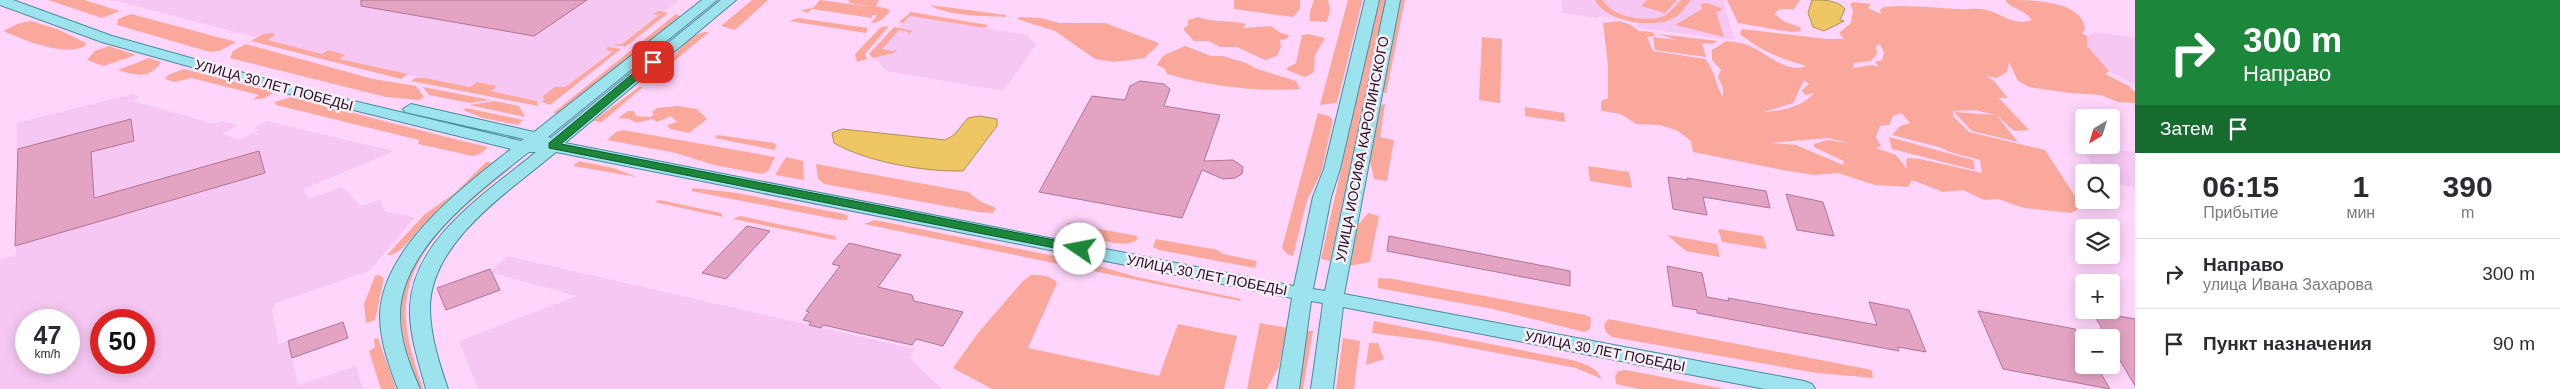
<!DOCTYPE html>
<html lang="ru">
<meta charset="utf-8">
<style>
body{margin:0;font-family:Helvetica,sans-serif;background:#f7f7f7;color:#2b2b33;height:100vh;display:flex;flex-direction:column;font-size:19px;white-space:nowrap}
*{box-sizing:border-box;margin:0}
p{font-size:16px;color:#7c7c81}
.icon{flex:none;width:28px;height:28px;fill:none;stroke:currentColor;stroke-width:2;stroke-linecap:round;stroke-linejoin:round}
.map{position:relative;flex:1;overflow:hidden}
.panel{display:flex;flex-direction:column;background:#fff;width:425px}
.panel>*{flex:none}
.top-card{background:#1c863b;color:#fff;overflow:hidden}
.needle{width:32px;rotate:218deg}
.buttons{position:absolute;left:2075px;top:109px;display:grid;gap:10px}
.buttons a{display:grid;place-items:center;width:45px;height:45px;border-radius:5px;background:#fff;box-shadow:0 2px 12px #0003;font-size:25px}
.speed{position:absolute;left:15px;top:309px;display:flex;gap:10px;font-size:25px;font-weight:700;text-align:center}
.speed>*{display:grid;place-content:center;width:65px;height:65px;border-radius:50%;background:#fff;box-shadow:0 2px 12px #0003;line-height:1}
.speed small{font-size:12px;font-weight:400}
.speed .limit{border:8px solid #d22;background:#fff;color:#111}
.pin{position:absolute;display:grid;place-items:center;width:42px;height:42px;color:#fff;margin:-21px;border-radius:10px;box-shadow:0 2px 8px #0006}
.me{position:absolute;width:55px;margin:-28px;rotate:282deg;stroke-linejoin:round;filter:drop-shadow(0 0 4px #0008)}
.turn{display:flex;align-items:center;gap:18px;height:105px;padding:0 25px;font-size:22px}
.turn .icon{width:65px;height:65px;stroke-width:2.5}
.turn b{display:block;font-size:35px;line-height:42px}
.then{display:flex;align-items:center;height:48px;padding:0 25px;background:#0003;gap:10px;font-size:19px}
.eta{display:flex;justify-content:space-evenly;align-items:center;height:85px;text-align:center}
.eta b{font-size:30px;font-weight:700;line-height:35px}
ul{padding:0;list-style:none}
li{display:flex;align-items:center;gap:15px;height:70px;padding:0 25px;border-top:1px solid #e1e1e2}
li div{flex:1}
li b{display:block;font-size:19px}
li em{font-style:normal}
main{display:flex;flex:1;min-height:0}
.map>svg:first-child{display:block}
</style>
<main>
<div class="map">
<svg width="2135" height="389" viewBox="0 0 2135 389">
<rect width="100%" height="100%" fill="#ffd5fc"/>
<!-- built -->
<path fill="#f5c7f2" fill-rule="evenodd" d="M 112,0 L 679,0 L 545,102 L 379,69 Z
M 1562,0 L 1723,0 L 1735,40 L 1639,28 L 1637,22 L 1599,16 L 1598,18 L 1562,13 Z
M 910,16 L 1027,35 L 1036,45 L 1003,91 L 886,71 L 874,55 Z
M 2095,32 L 2135,38 L 2135,85 L 2109,71 L 2087,46 L 2087,36 Z
M 133,94 L 140,97 L 133,101 L 215,124 L 222,121 L 238,125 L 222,134 L 240,140 L 259,130 L 254,128 L 266,121 L 394,151 L 304,189 L 309,199 L 342,187 L 361,206 L 380,200 L 385,212 L 415,217 L 369,271 L 276,303 L 272,311 L 279,344 L 288,341 L 298,385 L 356,366 L 363,389 L 0,389 L 0,260 L 16,255 L 17,123 ZM 26,320 L 69,320 L 69,362 L 26,362 ZM 101,320 L 144,320 L 144,362 L 101,362 Z
M 2079,144 L 2135,152 L 2135,190 L 2132,187 L 2111,183 L 2111,172 L 2097,172 Z
M 507,256 L 915,349 L 910,358 L 942,389 L 478,389 L 459,341 L 577,296 L 492,273 L 491,271 Z"/>
<!-- green -->
<path fill="#fba89c" fill-rule="evenodd" d="M 48,0 L 84,0 L 120,11 L 102,18 Z
M 752,0 L 768,0 L 735,30 L 721,26 Z
M 820,0 L 872,7 L 849,3 L 850,1 L 847,0 L 879,0 L 876,6 L 888,9 L 890,11 C 884,18 880,23 871,23 L 877,15 L 872,15 L 872,18 L 812,9 L 807,13 L 801,10 L 813,8 Z
M 1234,0 L 1300,0 L 1300,9 L 1293,17 L 1234,9 Z
M 1314,0 L 1328,0 L 1330,10 L 1327,22 L 1310,21 L 1310,12 Z
M 1348,0 L 1362,0 L 1362,2 L 1338,99 L 1336,103 L 1320,105 Z
M 1379,0 L 1386,0 L 1330,261 L 1321,259 Z
M 1401,0 L 1405,0 L 1386,94 L 1382,90 Z
M 1595,0 L 1603,0 C 1611,17 1648,23 1664,16 C 1670,13 1676,5 1681,0 L 1691,0 C 1686,6 1680,16 1672,19 C 1651,29 1605,21 1595,0 Z
M 1647,0 L 1677,0 L 1665,13 L 1641,6 Z
M 1727,0 L 1800,0 L 1794,9 L 1780,9 L 1774,14 L 1785,22 L 1800,27 L 1801,31 L 1791,32 L 1738,23 Z
M 2005,0 C 2031,0 2083,0 2085,29 L 2082,33 L 2087,36 L 2087,46 L 2109,71 L 2105,74 L 2129,86 L 2135,92 L 2135,103 L 2118,102 L 2101,95 L 2070,93 L 2029,87 L 2018,81 L 2009,62 L 2007,72 L 1997,78 L 1986,76 L 1994,81 L 2008,98 L 1999,98 L 2029,130 L 2014,131 L 1996,115 L 2018,142 L 1972,131 L 1954,112 L 1995,115 L 1975,110 L 1953,111 L 1953,116 L 1969,132 L 2045,150 L 2082,207 L 2071,213 L 2024,208 L 1998,199 L 1984,200 L 1963,190 L 1943,192 L 1912,180 L 1908,187 L 1875,185 L 1838,173 L 1814,175 L 1782,170 L 1693,152 L 1691,141 L 1678,131 L 1660,125 L 1636,124 L 1621,114 L 1601,111 L 1601,101 L 1608,98 L 1608,65 L 1603,23 L 1619,21 L 1631,25 L 1639,31 L 1652,32 L 1656,36 L 1647,37 L 1653,51 L 1705,59 C 1715,69 1715,85 1723,97 L 1723,88 L 1718,77 L 1721,70 L 1712,60 L 1712,50 L 1726,41 C 1735,42 1742,43 1750,46 C 1766,53 1787,74 1806,66 C 1782,59 1760,51 1740,34 L 1742,29 L 1827,39 L 1844,39 L 1839,33 L 1851,23 L 1853,10 L 1850,4 L 1853,2 L 1871,4 L 1868,8 L 1881,14 L 1880,10 L 1884,7 C 1908,4 1933,8 1958,9 C 1965,10 1973,8 1981,9 C 2001,11 2011,27 2032,20 C 2024,9 2011,9 2005,0 ZM 1880,44 L 1884,53 L 1882,60 L 1875,62 L 1879,67 L 1872,65 L 1853,68 L 1854,63 L 1871,61 L 1877,54 L 1876,46 ZM 1804,80 L 1809,84 L 1802,90 L 1805,95 L 1814,93 C 1803,107 1780,111 1764,112 L 1793,103 ZM 1901,113 L 1910,123 L 1900,126 L 1892,135 L 1939,147 L 1950,152 L 1980,160 L 1982,173 L 1920,159 L 1908,158 L 1906,161 L 1907,169 L 1896,155 L 1876,148 L 1881,146 L 1876,137 L 1880,126 L 1889,125 L 1893,116 ZM 1828,138 L 1850,143 L 1827,140 L 1814,144 L 1814,147 L 1844,161 L 1843,165 L 1796,145 L 1770,143 Z
M 1707,3 L 1721,8 L 1721,11 L 1716,12 L 1724,37 L 1675,25 L 1702,9 L 1701,4 Z
M 930,5 L 1006,15 L 1006,17 C 986,16 946,16 930,5 Z
M 660,11 L 668,13 L 625,47 L 612,44 L 622,44 L 659,15 L 652,14 Z
M 911,12 L 988,25 L 985,28 L 910,16 L 903,23 L 899,22 Z
M 131,14 L 236,42 L 219,51 L 210,52 L 117,25 L 118,19 Z
M 676,14 L 680,16 L 680,19 L 557,113 L 553,113 Z
M 1020,17 L 1041,18 L 1059,23 L 1105,23 L 1159,43 C 1155,51 1149,51 1145,58 L 1114,62 L 1095,59 L 1055,31 L 1017,19 Z
M 1198,17 C 1213,23 1230,20 1246,24 L 1243,28 L 1271,26 L 1281,33 L 1289,35 L 1287,39 L 1280,40 L 1281,47 L 1277,56 L 1265,60 L 1237,47 L 1220,47 L 1208,41 L 1194,41 L 1183,29 L 1188,25 L 1188,20 Z
M 798,18 L 867,28 L 867,32 L 866,33 L 789,21 Z
M 31,21 L 57,29 L 86,43 L 85,46 C 63,57 25,40 3,31 L 20,23 Z
M 889,26 L 865,54 L 867,59 L 857,62 L 855,54 L 881,27 Z
M 894,27 L 913,31 L 908,35 L 909,32 L 899,30 L 882,49 L 893,51 L 898,49 L 893,53 L 873,58 L 869,54 Z
M 705,32 L 709,32 L 673,62 L 670,62 C 678,50 690,35 705,32 Z
M 273,33 L 275,35 L 268,40 L 322,54 L 329,50 L 345,55 L 339,59 L 408,74 L 401,79 L 251,41 L 264,34 Z
M 1308,34 L 1325,38 L 1315,55 L 1314,72 L 1305,77 L 1287,70 L 1287,68 L 1296,63 L 1302,35 Z
M 1658,34 L 1718,41 L 1711,44 L 1702,43 L 1706,57 L 1655,50 L 1653,37 L 1677,40 Z
M 1482,37 L 1502,39 L 1500,103 L 1479,100 Z
M 246,44 L 373,79 L 416,86 L 424,97 L 419,100 L 386,97 L 230,58 L 233,51 Z
M 109,46 L 136,55 L 103,66 L 87,60 L 95,51 Z
M 1185,46 L 1211,56 L 1223,56 L 1246,63 L 1257,69 L 1296,81 L 1300,89 C 1256,92 1209,86 1167,74 L 1165,69 L 1157,65 L 1164,55 Z
M 608,47 L 621,49 L 550,105 L 542,102 L 545,99 L 542,97 L 555,87 L 565,87 L 612,52 L 606,49 Z
M 149,58 L 161,62 C 150,80 134,75 118,70 Z
M 184,69 L 271,91 L 272,94 L 264,98 L 252,100 L 259,95 L 191,78 L 175,82 L 165,79 L 168,75 Z
M 415,78 L 425,78 L 470,87 L 477,82 L 497,86 L 491,91 L 537,101 L 538,106 L 411,81 Z
M 423,87 L 490,100 L 470,103 L 429,95 Z
M 639,87 L 643,87 L 602,122 L 593,121 Z
M 291,97 C 357,113 422,132 488,147 L 480,154 L 473,156 L 418,144 L 419,140 L 276,105 L 275,102 Z
M 495,101 L 519,106 L 525,117 L 469,105 Z
M 1385,104 L 1380,137 L 1394,140 L 1387,181 L 1374,179 L 1370,161 L 1381,105 Z
M 678,106 L 697,109 L 707,119 L 689,133 L 670,129 L 667,125 L 677,122 L 671,116 L 657,122 L 652,119 L 636,123 L 630,119 L 618,118 L 628,111 L 634,111 L 636,116 L 650,117 L 654,115 L 652,112 L 657,108 Z
M 1525,107 L 1564,113 L 1565,122 L 1525,116 Z
M 466,108 L 523,120 L 518,125 L 483,118 L 463,110 Z
M 1318,113 L 1329,116 L 1333,120 L 1321,173 L 1307,200 L 1293,256 L 1287,254 L 1282,248 Z
M 623,130 L 775,157 L 768,171 L 762,174 L 714,165 L 676,153 L 607,140 L 616,132 Z
M 717,135 L 774,143 L 776,145 L 775,150 L 715,138 Z
M 1889,137 L 1973,160 L 1975,170 L 1892,149 Z
M 786,157 L 803,161 L 804,180 L 775,175 Z
M 579,161 L 613,168 L 637,177 L 573,166 Z
M 486,162 L 494,163 C 463,187 434,212 409,241 C 403,247 396,256 387,255 L 425,214 L 455,193 Z
M 816,164 L 968,192 L 981,202 L 996,208 L 993,213 L 978,212 L 824,184 L 818,179 Z
M 1588,166 L 1629,172 L 1632,188 L 1590,181 Z
M 508,167 L 512,167 C 464,207 400,252 406,322 C 408,345 416,367 423,389 L 421,389 C 409,362 397,327 402,297 C 411,240 468,201 508,167 Z
M 693,188 L 737,193 L 844,214 L 848,216 L 847,220 L 840,220 L 691,191 Z
M 660,200 L 721,213 L 723,217 L 654,202 Z
M 1368,213 L 1379,216 L 1370,262 L 1349,266 L 1358,225 Z
M 740,216 L 835,236 L 836,240 L 733,219 Z
M 875,220 L 1084,262 L 1137,277 L 1241,299 L 1240,301 L 864,224 Z
M 1068,223 L 1137,236 L 1137,240 C 1121,251 1084,234 1067,228 Z
M 1718,229 L 1763,236 L 1767,249 L 1722,242 Z
M 1667,235 L 1717,244 L 1720,257 L 1686,251 Z
M 1156,239 L 1218,250 L 1223,254 L 1257,261 L 1255,268 L 1159,250 L 1153,247 Z
M 379,275 L 384,278 L 375,320 L 366,323 L 364,304 L 375,276 Z
M 1031,275 C 1040,275 1051,275 1057,283 L 1028,348 L 1159,376 L 1178,324 L 1237,336 L 1224,389 L 992,389 L 953,368 L 978,333 L 1023,281 Z
M 1378,278 L 1393,279 L 1586,315 L 1591,318 L 1590,329 L 1584,332 L 1493,309 L 1378,288 Z
M 1608,319 L 1872,370 L 1873,378 L 1817,373 L 1612,337 L 1606,332 L 1604,325 Z
M 1374,321 L 1576,361 C 1588,365 1596,368 1602,379 L 1576,368 L 1434,341 L 1372,333 Z
M 1260,323 L 1287,328 L 1279,366 L 1267,389 L 1247,389 Z
M 1304,331 L 1313,331 L 1303,389 L 1296,389 Z
M 378,338 L 396,389 L 381,389 L 369,351 L 375,347 L 374,339 Z
M 1343,338 L 1360,341 L 1354,389 L 1336,389 Z
M 1369,343 L 1378,343 L 1384,359 L 1366,365 Z
M 1626,370 L 1725,389 L 1639,389 L 1616,384 L 1615,376 L 1618,371 Z"/>
<!-- water -->
<path fill="#eec764" stroke="#b19050" d="M 1812,0 C 1824,0 1838,0 1845,9 L 1840,20 L 1844,21 L 1824,31 L 1813,27 L 1808,13 Z
M 979,116 L 997,119 L 997,126 L 963,171 C 925,172 867,162 834,143 L 832,133 L 842,129 L 945,140 L 954,135 L 968,118 Z"/>
<!-- building -->
<path fill="#e3a3c2" stroke="#b17593" d="M 361,0 L 587,0 L 534,36 L 361,6 Z
M 1140,81 L 1164,84 L 1170,89 L 1164,106 L 1220,115 L 1204,161 L 1233,160 L 1243,167 L 1242,174 L 1235,178 L 1223,179 L 1202,170 L 1182,218 L 1039,192 L 1092,96 L 1125,100 L 1130,86 Z
M 131,119 L 134,141 L 91,152 L 94,198 L 259,151 L 265,173 L 15,246 L 18,149 Z
M 1668,177 L 1688,180 L 1687,178 L 1766,191 L 1770,208 L 1703,197 L 1707,215 L 1673,209 Z
M 1786,194 L 1823,202 L 1834,236 L 1797,230 Z
M 747,226 L 770,231 L 726,279 L 702,273 Z
M 1389,236 L 1570,271 L 1570,286 L 1387,251 Z
M 849,243 L 901,255 L 878,287 L 912,295 L 914,301 L 963,312 L 943,346 L 916,339 L 912,345 L 823,325 L 821,328 L 809,325 L 811,322 L 803,320 L 809,312 L 806,311 L 840,266 L 832,264 Z
M 1667,266 L 1702,273 L 1707,297 L 1729,301 L 1728,298 L 1877,325 L 1869,302 L 1909,310 L 1926,352 L 1898,347 L 1899,351 L 1697,313 L 1697,310 L 1673,306 Z
M 490,269 L 500,290 L 446,310 L 437,288 Z
M 1978,311 L 2075,329 L 2084,345 L 2084,365 L 2096,365 L 2110,389 L 2003,369 Z
M 2092,311 L 2135,319 L 2135,386 L 2111,345 L 2111,338 L 2107,338 Z
M 343,322 L 348,338 L 292,358 L 288,341 Z"/>
<g fill="none" stroke-linecap="round" stroke-linejoin="round">
<!-- major casing -->
<g stroke="#468d9e" stroke-width="2">
<path id="major" d="M 0,0 L 13,0 L 112,36 L 291,86 L 521,141 L 524,139 L 405,112 L 403,109 L 411,104 L 534,132 L 702,0 L 717,0 L 548,137 L 551,138 L 721,0 L 736,0 L 565,143 L 1294,286 L 1313,197 L 1324,169 L 1365,0 L 1379,0 L 1340,169 L 1331,197 L 1313,289 L 1325,291 L 1386,0 L 1400,0 L 1344,294 L 1804,381 L 1812,384 L 1815,389 L 1765,389 L 1343,307 L 1333,389 L 1311,389 L 1323,303 L 1311,301 L 1299,389 L 1277,389 L 1292,298 L 556,152 C 510,191 431,241 430,307 C 430,335 439,363 448,389 L 426,389 C 419,362 409,335 410,307 C 413,238 488,192 536,152 L 529,152 C 481,189 400,249 400,315 C 400,341 410,366 420,389 L 398,389 C 389,366 380,341 380,315 C 382,248 463,187 511,149 L 281,92 L 102,42 L 0,5 Z"/>
</g>
<!-- major -->
<use href="#major" fill="#9ce3ed" fill-rule="evenodd"/>
</g>
<!-- route -->
<path fill="#1c863b" stroke="#125726" d="M 649,60 L 658,62 L 561,144 L 1080,245 L 1086,249 L 1080,253 L 549,148 L 549,143 Z"/>
<g text-anchor="middle" stroke-width="5" stroke-linejoin="round" paint-order="stroke">
<!-- street labels -->
<g font-size="14" fill="#221021" stroke="#f9eef8">
<text transform="translate(274 85) rotate(15)" y="5">УЛИЦА 30 ЛЕТ ПОБЕДЫ</text>
<text transform="translate(1362 149) rotate(-79)" y="5">УЛИЦА ИОСИФА КАРОЛИНСКОГО</text>
<text transform="translate(1207 275) rotate(11)" y="5">УЛИЦА 30 ЛЕТ ПОБЕДЫ</text>
<text transform="translate(1605 351) rotate(11)" y="5">УЛИЦА 30 ЛЕТ ПОБЕДЫ</text>
</g>
</g>
</svg>
<div class="buttons">
<a><svg class="needle" viewBox="-14 -14 28 28"><path d="M0-13l5 13h-10z" fill="#e53935"/><path d="M0 13l5-13h-10z" fill="#7c7c81"/></svg></a>
<a><svg class="icon" aria-label="search" viewBox="0 0 24 24"><circle cx="10" cy="10" r="6"/><path d="M15 15l6 6"/></svg></a>
<a><svg class="icon" aria-label="layers" viewBox="0 0 24 24"><path d="M12 4l9 5-9 5-9-5zM3 14l9 5 9-5"/></svg></a>
<a>+</a>
<a>−</a>
</div>
<div class="speed"><div>47<small>km/h</small></div><div class="limit">50</div></div>
<div class="pin" style="left:653px;top:62px;background:#d93025"><svg class="icon" aria-label="arrive" viewBox="0 0 24 24"><path d="M6 21V4h12l-3 4 3 4H6"/></svg></div>
<svg class="me" style="left:1080px;top:249px" viewBox="-20 -20 40 40"><circle r="19" fill="#fff"/><path d="M0-13L10 11 0 6-10 11z" fill="#1c863b"/></svg>
</div>
<section class="panel">
<div class="top-card">
<div class="turn"><svg class="icon" aria-label="right" viewBox="0 0 24 24"><path d="M7 20v-9h11M14 6l5 5-5 5"/></svg><div><b>300 m</b>Направо</div></div>
<div class="then">Затем<svg class="icon" aria-label="arrive" viewBox="0 0 24 24"><path d="M6 21V4h12l-3 4 3 4H6"/></svg></div>
</div>
<div class="eta">
<div><b>06:15</b><p>Прибытие</p></div>
<div><b>1</b><p>мин</p></div>
<div><b>390</b><p>m</p></div>
</div>
<ul>
<li><svg class="icon" aria-label="right" viewBox="0 0 24 24"><path d="M7 20v-9h11M14 6l5 5-5 5"/></svg><div><b>Направо</b><p>улица Ивана Захарова</p></div><em>300 m</em></li>
<li><svg class="icon" aria-label="arrive" viewBox="0 0 24 24"><path d="M6 21V4h12l-3 4 3 4H6"/></svg><div><b>Пункт назначения</b></div><em>90 m</em></li>
</ul>
</section>
</main>
